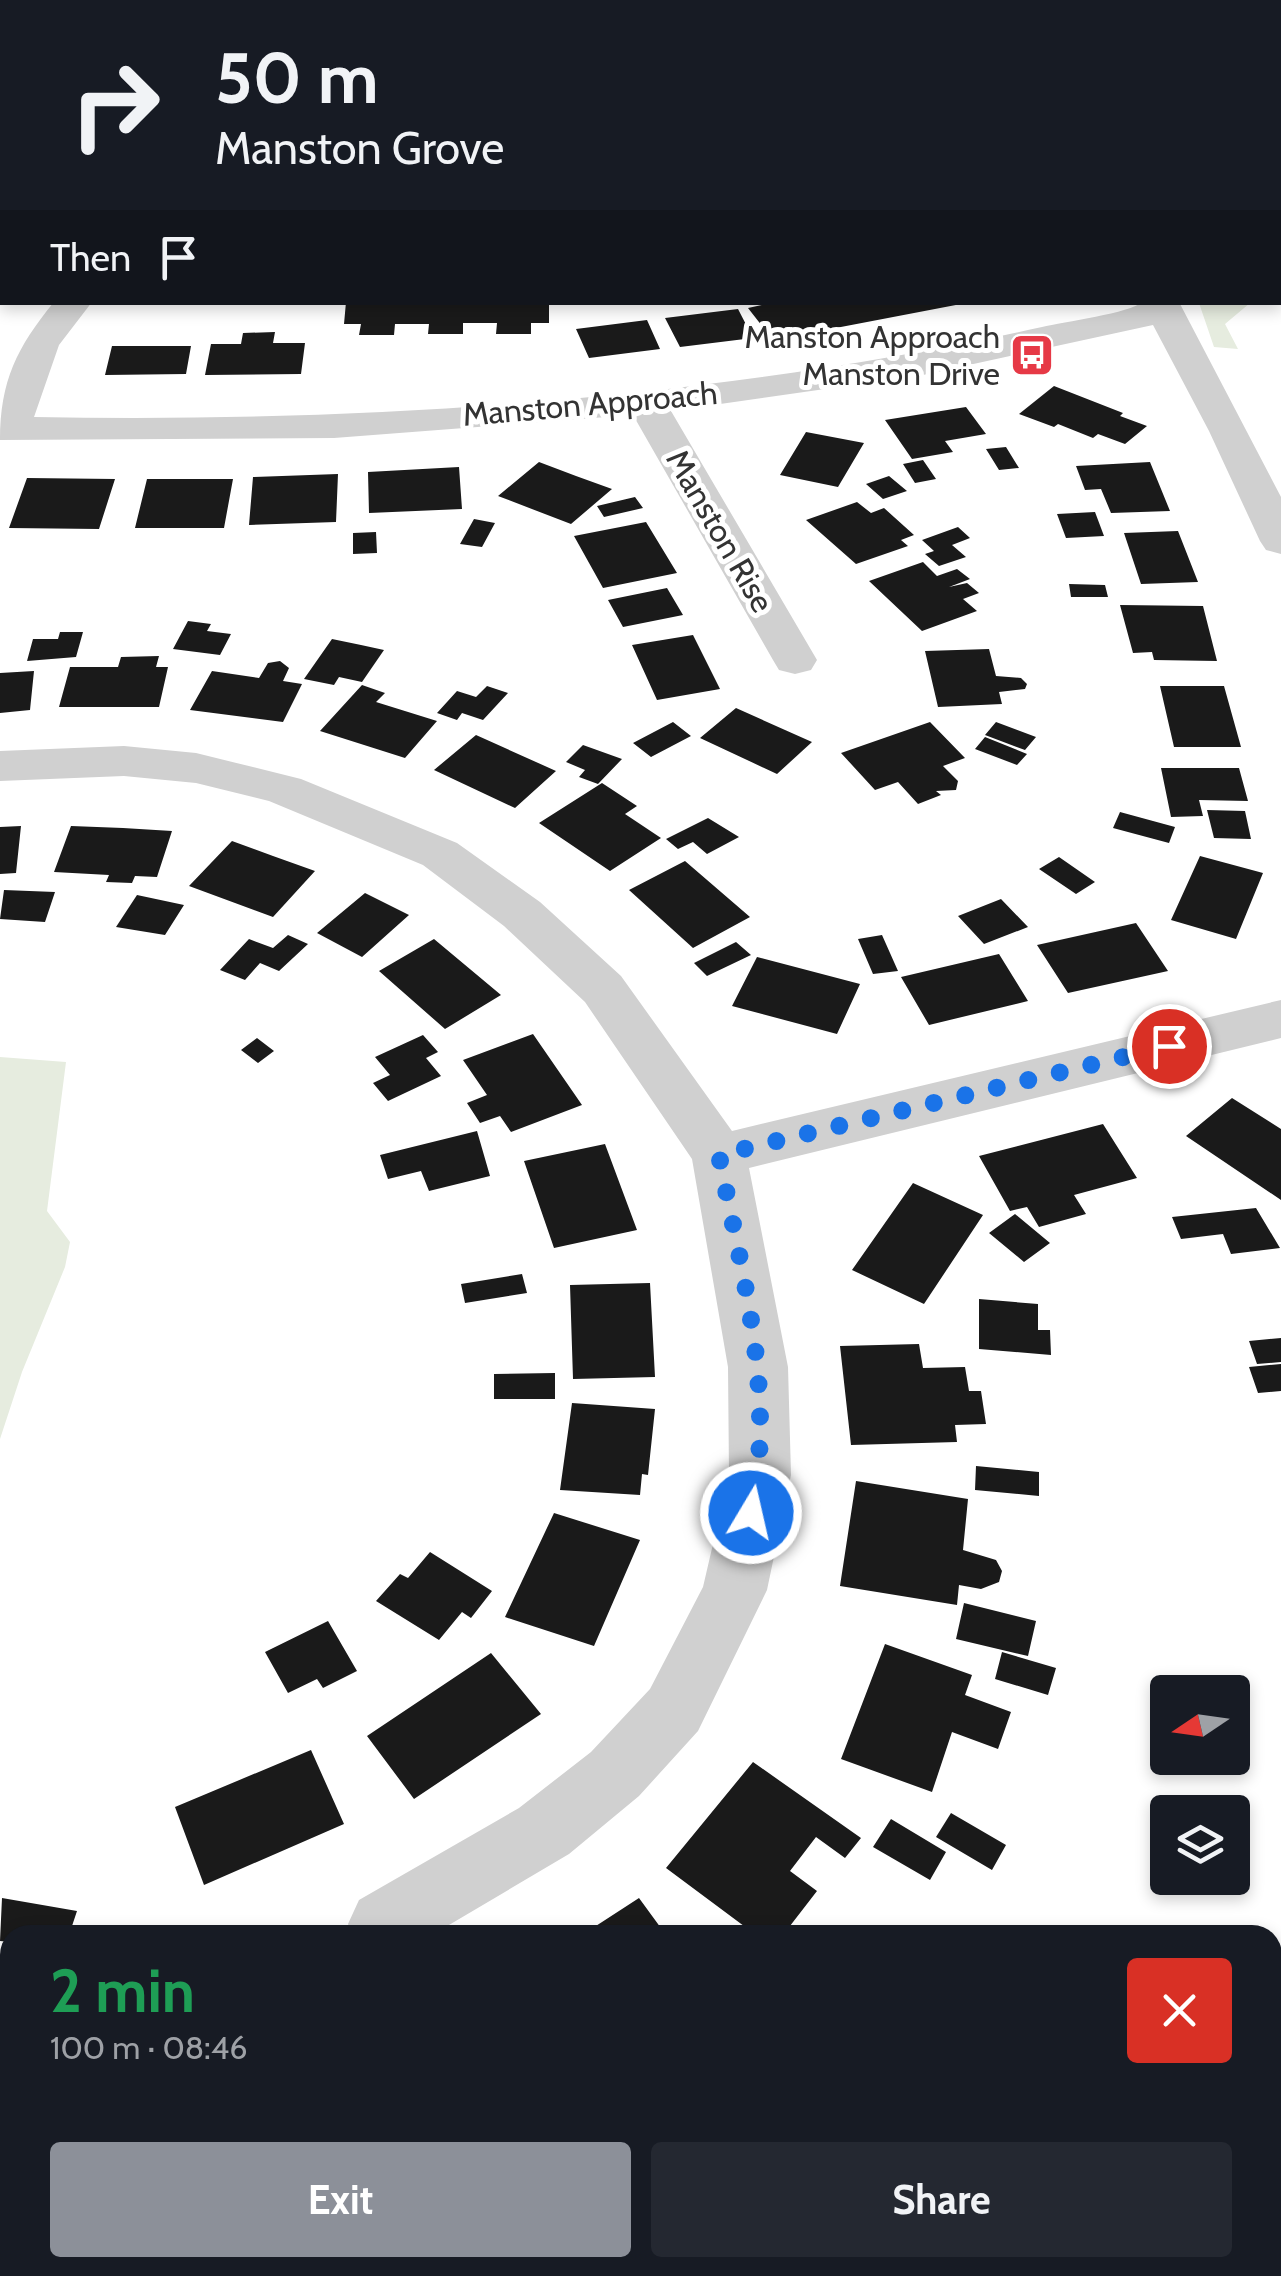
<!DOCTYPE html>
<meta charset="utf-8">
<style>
body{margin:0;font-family:Cabin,sans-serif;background:#242831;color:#f1f3f6;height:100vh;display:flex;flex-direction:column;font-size:38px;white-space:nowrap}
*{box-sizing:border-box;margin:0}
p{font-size:32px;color:#9ea1a6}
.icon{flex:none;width:55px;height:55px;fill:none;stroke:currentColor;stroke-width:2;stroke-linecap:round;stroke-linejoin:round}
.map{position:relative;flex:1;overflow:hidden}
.sheet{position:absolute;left:0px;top:1925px;width:1282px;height:352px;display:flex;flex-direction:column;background:#171b24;border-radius:30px 30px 0 0;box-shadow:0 5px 15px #0003}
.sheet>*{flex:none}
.banner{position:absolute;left:0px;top:0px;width:1282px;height:305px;box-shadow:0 5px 15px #0003;background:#171b24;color:#f1f3f6;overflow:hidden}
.needle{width:65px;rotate:257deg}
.fabs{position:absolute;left:1150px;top:1675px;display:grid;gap:20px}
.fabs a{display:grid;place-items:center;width:100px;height:100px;border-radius:10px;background:#171b24;box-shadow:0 5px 15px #0003;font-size:50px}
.pin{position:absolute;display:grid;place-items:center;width:85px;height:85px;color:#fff;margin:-42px;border:5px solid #fff;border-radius:50%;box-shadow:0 2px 10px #0007}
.me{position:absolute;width:110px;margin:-55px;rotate:9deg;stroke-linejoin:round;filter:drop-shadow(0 0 8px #0008)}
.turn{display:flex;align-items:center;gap:35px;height:210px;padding:0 50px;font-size:45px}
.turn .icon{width:130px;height:130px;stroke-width:2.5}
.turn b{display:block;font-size:70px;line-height:85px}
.then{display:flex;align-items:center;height:95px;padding:0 50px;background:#0003;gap:20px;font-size:38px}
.round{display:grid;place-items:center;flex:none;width:105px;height:105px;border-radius:10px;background:#242831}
.headline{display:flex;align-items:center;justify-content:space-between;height:170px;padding:0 50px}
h1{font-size:60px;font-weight:800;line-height:75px;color:#1e9e55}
.action{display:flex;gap:20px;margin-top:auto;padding:20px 50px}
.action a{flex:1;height:115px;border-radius:10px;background:#8c9099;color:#fff;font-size:40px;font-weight:800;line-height:115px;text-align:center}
.action a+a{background:#242831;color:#f1f3f6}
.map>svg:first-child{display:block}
</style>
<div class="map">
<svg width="1281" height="2276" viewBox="0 0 1281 2276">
<rect width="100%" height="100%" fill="#fff"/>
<!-- green -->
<path fill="#e6ecdf" d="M 1199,303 L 1250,303 L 1225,324 L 1238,349 L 1214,347 Z
M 0,1057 L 66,1062 L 47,1211 L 70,1242 L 65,1267 L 22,1372 L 0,1439 Z"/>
<!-- building -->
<path fill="#1a1a1a" d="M 346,302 L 549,302 L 549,323 L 531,323 L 531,334 L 496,334 L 497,323 L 463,323 L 463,334 L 428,334 L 429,324 L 395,324 L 394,335 L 359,335 L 361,324 L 344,324 Z
M 776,302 L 961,302 L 961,304 L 773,340 L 748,308 Z
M 738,309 L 753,338 L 680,347 L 665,318 Z
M 647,320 L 660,349 L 589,358 L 576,329 Z
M 275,332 L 273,343 L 305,343 L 301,374 L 205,375 L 211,344 L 241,344 L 243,333 Z
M 112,346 L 191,346 L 186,374 L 105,375 Z
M 1054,386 L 1123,413 L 1120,416 L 1147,426 L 1125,444 L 1098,434 L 1093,438 L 1058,424 L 1054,427 L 1019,414 Z
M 966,407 L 986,434 L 945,441 L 953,452 L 912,459 L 885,420 Z
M 806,432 L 864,443 L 838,487 L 780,475 Z
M 1006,447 L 1019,468 L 999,470 L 986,449 Z
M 923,460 L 936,479 L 915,483 L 903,464 Z
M 539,462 L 576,476 L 612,489 L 571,524 L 498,496 Z
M 1150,462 L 1170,511 L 1111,513 L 1101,489 L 1085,490 L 1076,466 Z
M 459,467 L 462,509 L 369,513 L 368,472 Z
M 338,474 L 336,522 L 249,525 L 253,477 Z
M 889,476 L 907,491 L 883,499 L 866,484 Z
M 27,478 L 115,479 L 99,529 L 9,528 Z
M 147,479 L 233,479 L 224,528 L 135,528 Z
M 635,497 L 643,508 L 604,517 L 597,506 Z
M 857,502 L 871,513 L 884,508 L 914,535 L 901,540 L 908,546 L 856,564 L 806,520 Z
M 1095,512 L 1104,536 L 1066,538 L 1057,514 Z
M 474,519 L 495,523 L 482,547 L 460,544 Z
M 646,522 L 677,573 L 603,588 L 574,536 Z
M 958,527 L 970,538 L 952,545 L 966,557 L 939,566 L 925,554 L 934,551 L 922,540 Z
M 1178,531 L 1198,582 L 1141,584 L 1124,533 Z
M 376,532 L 377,553 L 353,554 L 353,533 Z
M 923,562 L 937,576 L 957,569 L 970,579 L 949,587 L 967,583 L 979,593 L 963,599 L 977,611 L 922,631 L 869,581 Z
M 1069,584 L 1105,585 L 1108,597 L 1071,597 Z
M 667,588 L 683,615 L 623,627 L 608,600 Z
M 1120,605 L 1203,606 L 1217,661 L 1154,660 L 1152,652 L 1133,653 Z
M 188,621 L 211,624 L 207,631 L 231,634 L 220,655 L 173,649 Z
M 60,632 L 83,632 L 76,657 L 27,661 L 33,639 L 58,639 Z
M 693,635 L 720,689 L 657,700 L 632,645 Z
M 332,639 L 361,645 L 384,650 L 362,682 L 339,677 L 334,685 L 304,679 Z
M 989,649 L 996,676 L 1021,678 L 1027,684 L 1025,689 L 999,692 L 1002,704 L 938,707 L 925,651 Z
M 159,656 L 156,667 L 168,667 L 159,707 L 59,707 L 70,667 L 118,667 L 121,657 Z
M 280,661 L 289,668 L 283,681 L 302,684 L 283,722 L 190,710 L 212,671 L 259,678 L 268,663 Z
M 34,671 L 30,710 L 0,713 L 0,673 Z
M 362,685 L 385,693 L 376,702 L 437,721 L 405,758 L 320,731 Z
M 487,686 L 508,693 L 483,720 L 462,713 L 457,720 L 437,713 L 457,691 L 476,697 Z
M 1160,686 L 1224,686 L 1241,747 L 1174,747 Z
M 736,708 L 812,742 L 777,774 L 700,738 Z
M 673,722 L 691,736 L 651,757 L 633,743 Z
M 930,722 L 965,758 L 943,766 L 958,781 L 956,790 L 936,791 L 941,795 L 918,804 L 898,782 L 875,790 L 841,753 Z
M 996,722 L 1036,737 L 1025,750 L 985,735 Z
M 476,735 L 556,771 L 515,808 L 434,770 Z
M 985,737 L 1027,754 L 1017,765 L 975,749 Z
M 583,745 L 622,759 L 598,784 L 579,777 L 585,770 L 566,762 Z
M 1161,768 L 1239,768 L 1248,801 L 1199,800 L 1203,816 L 1171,817 Z
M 602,783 L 637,806 L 625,814 L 661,838 L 610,871 L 539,823 Z
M 1207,810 L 1245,811 L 1251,839 L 1214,838 Z
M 1120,812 L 1175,827 L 1169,843 L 1113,828 Z
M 708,818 L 739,837 L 707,854 L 693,842 L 678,849 L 666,839 Z
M 21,826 L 16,873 L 0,874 L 0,827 Z
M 71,826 L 123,828 L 172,831 L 157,877 L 135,876 L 132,883 L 106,882 L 109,875 L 54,872 Z
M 232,841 L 273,856 L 315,871 L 273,917 L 189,886 Z
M 1200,856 L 1263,873 L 1236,939 L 1171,920 Z
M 1059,857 L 1095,882 L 1076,894 L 1039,869 Z
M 685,861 L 750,917 L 693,948 L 629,890 Z
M 4,890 L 55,892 L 45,922 L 0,919 Z
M 365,893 L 409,915 L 362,957 L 317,933 Z
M 137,895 L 184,905 L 165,935 L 116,927 Z
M 1001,899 L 1028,927 L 984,944 L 958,916 Z
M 1136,923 L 1168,971 L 1068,993 L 1037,945 Z
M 288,935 L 308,944 L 279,971 L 260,963 L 245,980 L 220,970 L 249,939 L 273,948 Z
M 882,935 L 898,971 L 873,974 L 858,939 Z
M 434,939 L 501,995 L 445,1029 L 379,971 Z
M 736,942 L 751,955 L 707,976 L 694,963 Z
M 999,954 L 1028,1001 L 929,1025 L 901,977 Z
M 757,957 L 860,984 L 837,1034 L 732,1006 Z
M 533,1034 L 582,1105 L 511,1132 L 500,1116 L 480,1123 L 467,1103 L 487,1095 L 463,1060 Z
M 423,1035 L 438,1052 L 426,1058 L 441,1076 L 388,1101 L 373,1083 L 390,1075 L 375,1057 Z
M 257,1038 L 274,1051 L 258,1063 L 241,1050 Z
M 1232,1098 L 1281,1129 L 1281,1200 L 1186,1136 Z
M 1103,1124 L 1137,1178 L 1074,1195 L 1086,1214 L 1039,1227 L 1027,1207 L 1010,1211 L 979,1156 Z
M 477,1131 L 490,1176 L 429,1191 L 421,1171 L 388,1179 L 380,1155 Z
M 605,1144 L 637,1230 L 554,1248 L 524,1161 Z
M 913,1183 L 983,1215 L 924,1304 L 852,1270 Z
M 1256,1208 L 1280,1248 L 1231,1254 L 1223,1234 L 1181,1239 L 1172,1217 Z
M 1015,1214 L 1050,1243 L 1024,1262 L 989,1233 Z
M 522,1274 L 527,1293 L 465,1303 L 461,1284 Z
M 650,1283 L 655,1377 L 573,1379 L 570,1285 Z
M 979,1299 L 1038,1304 L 1038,1330 L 1050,1330 L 1051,1355 L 979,1349 Z
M 1281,1338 L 1281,1362 L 1257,1364 L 1249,1341 Z
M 919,1344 L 923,1368 L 965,1367 L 969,1391 L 981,1391 L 986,1424 L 955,1425 L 957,1442 L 851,1445 L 840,1346 Z
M 1281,1364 L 1281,1391 L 1258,1393 L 1249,1367 Z
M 555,1373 L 555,1399 L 494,1399 L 494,1374 Z
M 572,1403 L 655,1409 L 648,1475 L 642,1474 L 640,1495 L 560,1490 Z
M 976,1466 L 1039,1472 L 1039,1496 L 975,1490 Z
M 856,1481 L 968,1499 L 963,1550 L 996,1560 L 1002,1571 L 999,1582 L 981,1589 L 959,1585 L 957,1605 L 840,1586 Z
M 554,1513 L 640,1540 L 594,1646 L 505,1617 Z
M 430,1552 L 492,1591 L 471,1618 L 462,1612 L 439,1640 L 376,1601 L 400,1574 L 408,1578 Z
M 964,1603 L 1036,1621 L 1028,1656 L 956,1639 Z
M 328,1621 L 357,1671 L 323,1688 L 317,1679 L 288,1693 L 265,1652 Z
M 885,1644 L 972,1675 L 965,1695 L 1011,1712 L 998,1749 L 952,1732 L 932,1792 L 841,1759 Z
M 1002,1652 L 1056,1668 L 1048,1695 L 995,1679 Z
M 491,1653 L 541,1714 L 414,1799 L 367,1736 Z
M 311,1750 L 344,1824 L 204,1885 L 175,1807 Z
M 753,1762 L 861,1838 L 845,1858 L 816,1837 L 790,1871 L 817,1891 L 783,1935 L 756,1935 L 666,1868 Z
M 951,1813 L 1006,1845 L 992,1870 L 936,1837 Z
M 891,1819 L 946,1852 L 930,1880 L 873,1847 Z
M 2,1898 L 77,1911 L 69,1935 L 10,1935 L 10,1942 L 0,1941 Z
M 639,1898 L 666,1935 L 582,1935 Z
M 119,2268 L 171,2268 L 167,2276 L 115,2276 Z
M 619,2268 L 667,2268 L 670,2276 L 621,2276 Z
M 854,2268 L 900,2268 L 903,2276 L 857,2276 Z
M 908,2268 L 946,2268 L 949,2276 L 911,2276 Z
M 1083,2268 L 1163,2268 L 1167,2276 L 1086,2276 Z"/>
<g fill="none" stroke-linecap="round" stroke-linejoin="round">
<!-- street -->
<path fill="#d0d0d0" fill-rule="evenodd" d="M 715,0 L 747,0 L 748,2 L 717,2 Z
M 942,0 L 974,0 L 976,2 L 944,2 Z
M 1280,17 L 1281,17 L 1281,37 L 1280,37 Z
M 0,154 L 2,154 L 2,174 L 0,174 Z
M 1280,214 L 1281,214 L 1281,236 L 1280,236 Z
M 54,302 L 92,302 L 59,345 L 34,417 C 371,423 712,400 1042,327 C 1063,322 1131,313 1142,302 L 1179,302 L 1281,497 L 1281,554 L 1266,550 L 1260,541 L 1209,431 L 1153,325 L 923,375 L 671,411 L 817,660 L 811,670 L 795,674 L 779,670 L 773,660 L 633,415 L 334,438 L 0,440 C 0,381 17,347 54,302 Z
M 124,746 L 196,753 L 301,779 L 457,843 L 540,902 L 621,976 L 732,1131 L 1281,1000 L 1281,1038 L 749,1168 L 788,1367 L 791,1475 L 767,1590 L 698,1731 L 639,1796 L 569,1854 L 432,1935 L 353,1935 L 348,1924 L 359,1900 L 519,1808 L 591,1752 L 650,1689 L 703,1587 L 729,1475 L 728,1367 L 692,1159 L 585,1002 L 504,926 L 423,865 L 269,801 L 196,783 L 124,776 L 0,781 L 0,751 Z"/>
</g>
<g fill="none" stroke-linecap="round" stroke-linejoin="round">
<!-- route -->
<path stroke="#1a73e8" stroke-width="18" stroke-dasharray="0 32.4" d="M 751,1513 C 777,1395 741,1271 719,1155 L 1169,1046"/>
</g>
<!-- icons -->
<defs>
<g id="bus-square" transform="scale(2.25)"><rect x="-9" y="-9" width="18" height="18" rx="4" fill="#e63946" stroke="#fff"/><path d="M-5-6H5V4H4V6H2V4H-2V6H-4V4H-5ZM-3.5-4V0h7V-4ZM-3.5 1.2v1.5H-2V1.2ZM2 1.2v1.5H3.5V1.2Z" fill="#fff"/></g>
</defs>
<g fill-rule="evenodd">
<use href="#bus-square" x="1032" y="355"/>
</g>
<g text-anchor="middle" stroke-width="10" stroke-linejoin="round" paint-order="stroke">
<!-- far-poi labels -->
<g font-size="32" fill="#333" stroke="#fff" text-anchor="end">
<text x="1000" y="348">Manston Approach<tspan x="1000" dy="37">Manston Drive</tspan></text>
</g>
<!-- far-street labels -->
<g font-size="32" fill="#333" stroke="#fff">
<text transform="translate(590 404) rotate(-5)" y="11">Manston Approach</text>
<text transform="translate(720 531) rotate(60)" y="11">Manston Rise</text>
</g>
</g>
</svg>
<div class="fabs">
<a><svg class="needle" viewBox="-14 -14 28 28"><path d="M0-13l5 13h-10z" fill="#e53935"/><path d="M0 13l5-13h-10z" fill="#9ea1a6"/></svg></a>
<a><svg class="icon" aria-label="layers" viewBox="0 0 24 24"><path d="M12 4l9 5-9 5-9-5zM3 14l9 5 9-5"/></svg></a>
</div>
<div class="pin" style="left:1169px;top:1046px;background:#d93025"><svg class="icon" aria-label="arrive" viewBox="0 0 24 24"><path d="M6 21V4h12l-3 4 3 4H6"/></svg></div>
<svg class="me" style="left:751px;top:1513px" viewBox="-20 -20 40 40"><circle r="17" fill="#1a73e8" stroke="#fff" stroke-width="3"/><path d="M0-11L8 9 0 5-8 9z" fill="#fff"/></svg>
<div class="banner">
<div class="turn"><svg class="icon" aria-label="right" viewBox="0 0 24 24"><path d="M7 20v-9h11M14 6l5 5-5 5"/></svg><div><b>50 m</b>Manston Grove</div></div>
<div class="then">Then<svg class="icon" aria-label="arrive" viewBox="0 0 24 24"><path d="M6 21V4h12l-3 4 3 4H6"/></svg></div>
</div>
<section class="sheet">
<div class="headline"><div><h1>2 min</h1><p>100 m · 08:46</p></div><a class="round" style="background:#d93025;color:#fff"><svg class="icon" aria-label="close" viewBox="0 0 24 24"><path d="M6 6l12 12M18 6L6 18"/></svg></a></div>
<div class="action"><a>Exit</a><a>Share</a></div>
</section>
</div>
